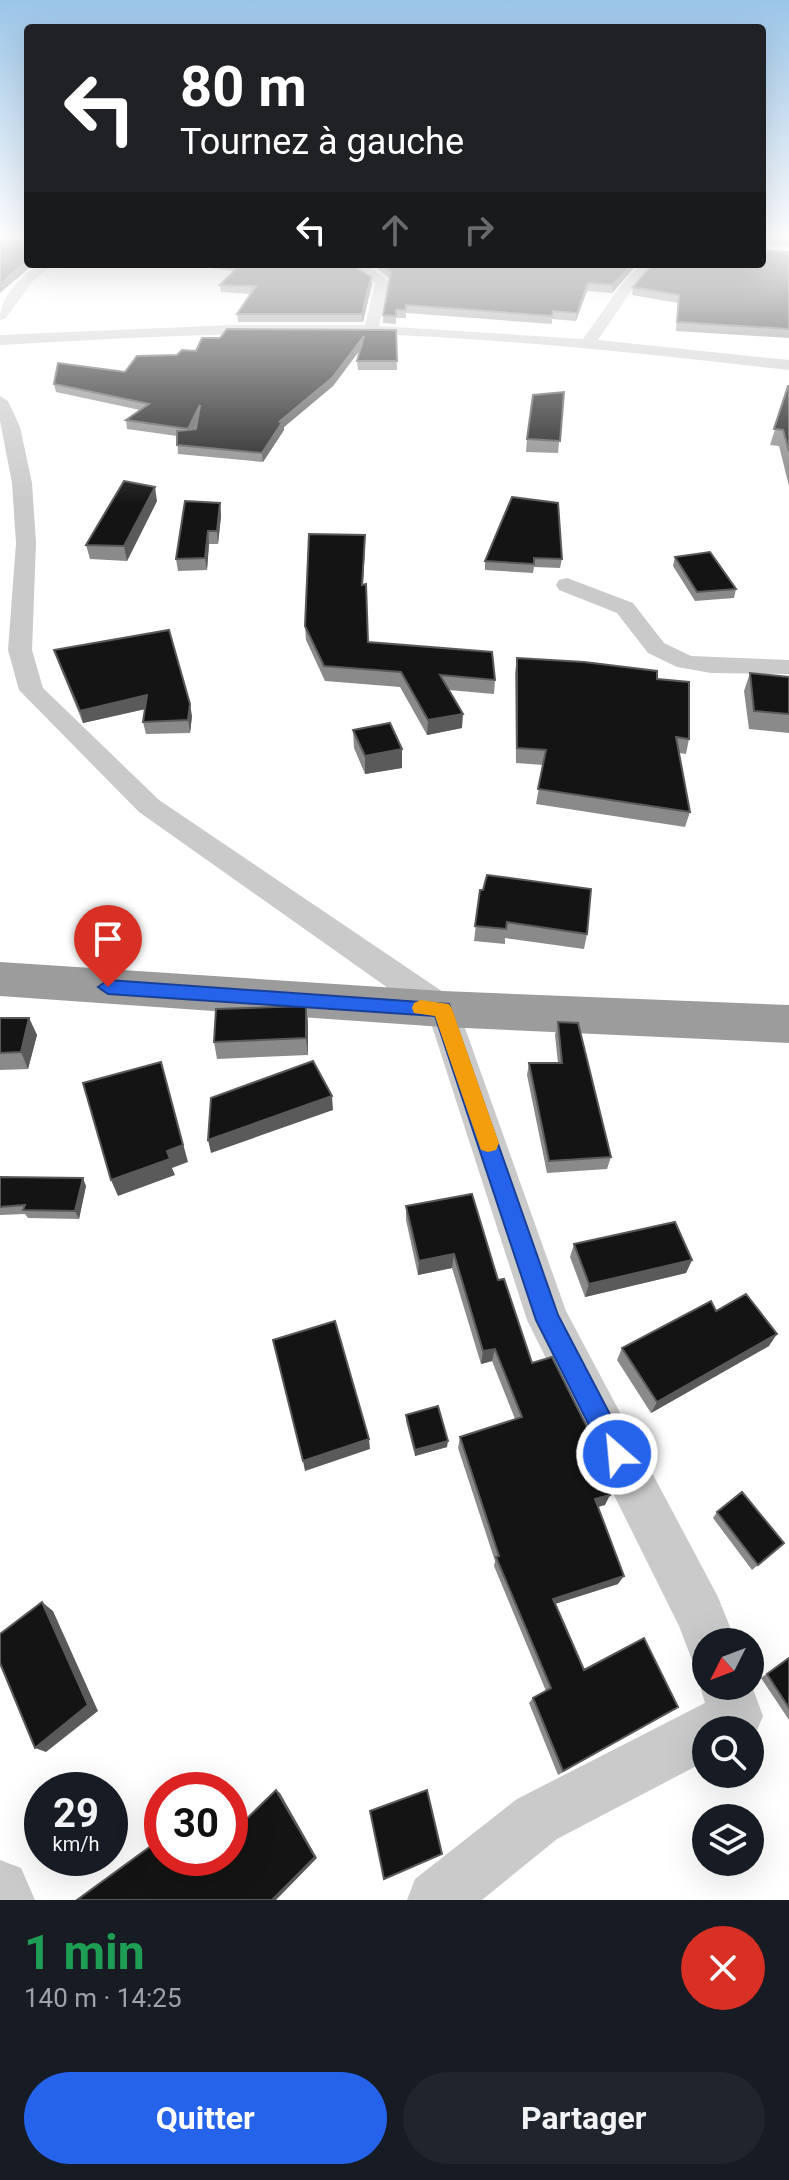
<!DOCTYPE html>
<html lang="fr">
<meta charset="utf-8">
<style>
body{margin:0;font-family:Roboto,sans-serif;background:#20242c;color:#f1f3f6;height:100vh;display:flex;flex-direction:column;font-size:30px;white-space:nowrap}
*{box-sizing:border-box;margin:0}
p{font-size:26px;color:#9ea1a6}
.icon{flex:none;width:44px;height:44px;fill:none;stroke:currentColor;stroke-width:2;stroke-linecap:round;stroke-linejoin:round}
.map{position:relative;height:1900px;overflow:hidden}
.side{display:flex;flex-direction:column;background:#171b24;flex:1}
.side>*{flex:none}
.top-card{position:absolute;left:24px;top:24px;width:742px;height:244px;border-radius:8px;box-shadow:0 8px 32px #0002;background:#202124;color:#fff;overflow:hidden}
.needle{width:52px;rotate:228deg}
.fabs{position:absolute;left:692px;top:1628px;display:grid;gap:16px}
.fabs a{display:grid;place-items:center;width:72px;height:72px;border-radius:50%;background:#171b24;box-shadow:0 8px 32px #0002;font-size:40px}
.speed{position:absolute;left:24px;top:1772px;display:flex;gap:16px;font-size:40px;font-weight:700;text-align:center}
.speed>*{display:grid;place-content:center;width:104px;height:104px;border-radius:50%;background:#171b24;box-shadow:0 8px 32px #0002;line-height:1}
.speed small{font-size:20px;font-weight:400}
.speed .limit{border:12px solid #d22;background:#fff;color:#111}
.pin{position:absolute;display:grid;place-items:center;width:68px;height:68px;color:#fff;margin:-82px -34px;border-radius:50% 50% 50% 0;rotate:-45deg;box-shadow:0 0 8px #0007}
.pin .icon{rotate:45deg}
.me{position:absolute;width:88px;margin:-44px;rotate:333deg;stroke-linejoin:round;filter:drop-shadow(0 0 6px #0008)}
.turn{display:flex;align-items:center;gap:28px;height:168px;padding:0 24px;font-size:36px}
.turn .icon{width:104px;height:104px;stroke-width:2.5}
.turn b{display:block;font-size:56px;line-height:68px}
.lanes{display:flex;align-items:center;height:76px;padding:0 24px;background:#0003;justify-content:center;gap:40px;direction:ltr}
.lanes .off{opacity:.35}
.round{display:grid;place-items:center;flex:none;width:84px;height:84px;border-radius:42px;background:#20242c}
.headline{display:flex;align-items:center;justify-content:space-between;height:136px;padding:0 24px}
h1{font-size:48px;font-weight:700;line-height:60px;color:#1e9e55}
.primary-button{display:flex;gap:16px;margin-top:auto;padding:16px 24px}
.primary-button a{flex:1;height:92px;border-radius:48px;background:#2563eb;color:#fff;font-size:32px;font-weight:700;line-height:92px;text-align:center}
.primary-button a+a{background:#20242c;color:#f1f3f6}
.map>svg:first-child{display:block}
</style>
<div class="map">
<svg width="789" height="1900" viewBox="0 0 789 1900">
<rect width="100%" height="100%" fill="#fff"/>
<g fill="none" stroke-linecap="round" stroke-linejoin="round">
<!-- minor -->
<path fill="#cacaca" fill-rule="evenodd" d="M 39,264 L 53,264 L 33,281 L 5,319 L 0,320 C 0,296 20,278 39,264 Z
M 355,264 L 367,264 L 389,282 L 379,326 L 583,339 L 619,288 L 641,264 L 654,264 L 629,294 L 598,340 L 789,360 L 789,370 C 650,354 511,339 371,334 C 247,331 124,338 0,345 L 0,335 L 232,325 L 365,325 L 375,283 L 361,275 Z
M 0,396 L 8,401 L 20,427 L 32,483 L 36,543 L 32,650 L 43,688 L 159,800 L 455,1000 L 566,1311 L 718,1597 L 736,1642 L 706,1642 L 706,1666 L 692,1660 L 679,1626 L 527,1320 L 429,1017 L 139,812 L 19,690 L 8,650 L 16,543 L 12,483 L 0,421 Z
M 567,578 L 633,603 L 664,643 L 691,656 L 789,660 L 789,674 L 711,673 L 677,667 L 648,653 L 617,613 L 559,590 L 556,585 L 559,580 Z
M 706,1671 L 706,1686 L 750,1686 L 750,1681 L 763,1716 L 755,1735 L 750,1737 L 750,1730 L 706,1730 L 706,1761 L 557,1839 L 482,1900 L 407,1900 L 415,1879 L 517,1799 L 705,1703 L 700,1686 Z
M 0,1860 L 21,1868 L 35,1900 L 0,1900 Z"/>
<!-- trunk -->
<path fill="#9c9c9c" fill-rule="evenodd" d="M 0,962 L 443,991 L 789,1005 L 789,1043 L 443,1027 L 0,996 Z"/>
</g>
<!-- wall -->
<path fill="#8a8a8a" d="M 762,239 L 789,239 L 789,246 L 763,244 L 763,250 L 789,252 L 789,338 L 676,331 L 678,303 L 632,295 L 633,287 Z
M 179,264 L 356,264 L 372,284 L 363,322 L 238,322 L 237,314 L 251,294 L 221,292 L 220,285 L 234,271 Z
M 372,264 L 637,264 L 612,293 L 587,291 L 576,321 L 552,319 L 552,324 L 406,313 L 406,318 L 396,318 L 396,324 L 383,323 L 383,315 L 390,279 Z
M 396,330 L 397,370 L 358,370 L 357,361 L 361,349 L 333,386 L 284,427 L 284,430 L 263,462 L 178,454 L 177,436 L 127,429 L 126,420 L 140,410 L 56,392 L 54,384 L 125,372 L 177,355 L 196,351 L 220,338 Z
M 789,386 L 789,486 L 779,446 L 770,445 Z
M 564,392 L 558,453 L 526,452 L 527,439 Z
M 512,497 L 562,559 L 560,568 L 534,567 L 533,573 L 485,570 L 485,561 Z
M 157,501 L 127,561 L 90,559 L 86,545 Z
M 220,503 L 221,516 L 218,544 L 209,544 L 207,570 L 178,571 L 176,559 Z
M 365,535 L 363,585 L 368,642 L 495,680 L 494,694 L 449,690 L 462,728 L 427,735 L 400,687 L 325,681 L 306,640 L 305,626 Z
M 675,557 L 736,589 L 734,598 L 695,601 L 673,566 Z
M 54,650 L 192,716 L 190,733 L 146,734 L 143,722 L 145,709 L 83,723 L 58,662 Z
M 517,658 L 657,679 L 689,739 L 686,754 L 679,753 L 690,812 L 685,827 L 536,804 L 543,765 L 516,763 L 515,673 Z
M 750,673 L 789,677 L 789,733 L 749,729 L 744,691 Z
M 353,730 L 402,749 L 402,768 L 365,774 L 354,748 Z
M 480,890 L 587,934 L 584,949 L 505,938 L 505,944 L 474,941 Z
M 306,1006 L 308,1023 L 308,1055 L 217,1059 L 214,1042 Z
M 0,1018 L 29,1018 L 37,1035 L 28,1069 L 0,1070 Z
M 558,1022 L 611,1157 L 607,1169 L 547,1173 L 527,1075 L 529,1063 L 558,1063 L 555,1035 Z
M 0,1177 L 86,1186 L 79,1219 L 28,1218 L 25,1214 L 0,1215 Z
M 406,1206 L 498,1280 L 532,1363 L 605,1505 L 598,1507 L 618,1584 L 555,1604 L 584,1670 L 678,1707 L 558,1775 L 529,1703 L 533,1698 L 546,1691 L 494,1566 L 495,1561 L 458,1448 L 460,1437 L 515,1419 L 492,1361 L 481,1364 L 452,1268 L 418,1275 L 406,1220 Z
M 574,1244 L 692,1260 L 686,1273 L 585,1297 L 570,1257 Z
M 716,1311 L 769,1346 L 651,1413 L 617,1360 L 622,1348 Z
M 406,1415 L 447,1447 L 415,1456 L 406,1421 Z
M 717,1512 L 784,1543 L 752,1570 L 713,1518 Z
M 789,1657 L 789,1720 L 761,1678 Z"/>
<!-- shaded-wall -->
<path fill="#5a5a5a" d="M 28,260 L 28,264 L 34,264 L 0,293 L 0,284 Z
M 632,264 L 637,264 L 612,293 L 613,285 Z
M 371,277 L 372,284 L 363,322 L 362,314 Z
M 588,283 L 587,291 L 576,321 L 577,313 Z
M 364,336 L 364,344 L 333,386 L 284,427 L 284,430 L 263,462 L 262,453 L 279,422 Z
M 200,405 L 201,414 L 189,438 L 188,429 Z
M 155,487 L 157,501 L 127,561 L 124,546 Z
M 220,503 L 221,516 L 218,544 L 217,531 Z
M 208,531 L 209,544 L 207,570 L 205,558 Z
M 365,535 L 365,548 L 362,598 L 362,585 Z
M 147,695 L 150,708 L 83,723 L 80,711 Z
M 190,704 L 192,716 L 190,733 L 188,720 Z
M 463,714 L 462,728 L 427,735 L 428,720 Z
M 402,749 L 402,768 L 365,774 L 365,756 Z
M 306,1006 L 308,1023 L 308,1055 L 306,1038 Z
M 29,1018 L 37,1035 L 28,1069 L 21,1052 Z
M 161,1062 L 188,1162 L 172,1168 L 175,1175 L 118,1196 L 111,1180 L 167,1151 Z
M 332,1096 L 333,1110 L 211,1153 L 208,1140 Z
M 83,1178 L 86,1186 L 79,1219 L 75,1211 Z
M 454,1254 L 452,1268 L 418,1275 L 419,1261 Z
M 692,1260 L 686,1273 L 585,1297 L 589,1284 Z
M 777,1334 L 769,1346 L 651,1413 L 657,1402 Z
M 495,1349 L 492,1361 L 481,1364 L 483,1351 Z
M 369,1439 L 370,1449 L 305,1471 L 303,1461 Z
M 448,1441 L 447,1447 L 415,1456 L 415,1450 Z
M 610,1495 L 605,1505 L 590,1509 L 595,1499 Z
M 624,1576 L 618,1584 L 548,1606 L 553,1599 Z
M 42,1602 L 53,1611 L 98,1711 L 46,1752 L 35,1748 Z
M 276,1790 L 280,1793 L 317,1858 L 276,1900 L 272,1900 Z"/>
<!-- building -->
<path fill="#141414" stroke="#5a5a5a" stroke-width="2" d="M 0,239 L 28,239 L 28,260 L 0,284 Z
M 762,239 L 763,250 L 789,252 L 789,329 L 677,322 L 679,295 L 633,287 L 653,264 L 762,264 Z
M 239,264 L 356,264 L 358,269 L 371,277 L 362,314 L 237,314 L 256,286 L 220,285 L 241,264 Z
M 381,264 L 632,264 L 613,285 L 588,283 L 577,313 L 553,311 L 552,316 L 406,305 L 406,310 L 396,310 L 396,316 L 383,315 L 391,272 Z
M 227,329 L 396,330 L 397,361 L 357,361 L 364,336 L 332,378 L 279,422 L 283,421 L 262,453 L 177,445 L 177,431 L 196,429 L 200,405 L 188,429 L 126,420 L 149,404 L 54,384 L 58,363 L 125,372 L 137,356 L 177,355 L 182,350 L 196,351 L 202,338 L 220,338 Z
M 788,386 L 789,386 L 789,451 L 783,430 L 774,429 Z
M 564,392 L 560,441 L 527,439 L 533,395 Z
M 124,481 L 155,487 L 124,546 L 86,545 Z
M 512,497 L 558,503 L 562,559 L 534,558 L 534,564 L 485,561 Z
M 185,501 L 220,503 L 217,531 L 208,531 L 205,558 L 176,559 Z
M 309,534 L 365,535 L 362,585 L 366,584 L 368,642 L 492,652 L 495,680 L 440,675 L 463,714 L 428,720 L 401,672 L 324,666 L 305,626 Z
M 710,552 L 736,589 L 697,592 L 675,557 Z
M 169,630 L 190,704 L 188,720 L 143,722 L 147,695 L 80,711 L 54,650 Z
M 517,658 L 584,662 L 657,671 L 657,679 L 689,682 L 689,739 L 676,737 L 690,812 L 538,789 L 546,750 L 517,748 Z
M 750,673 L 789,677 L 789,714 L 754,711 Z
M 390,723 L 402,749 L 365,756 L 353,730 Z
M 487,875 L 591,889 L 587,934 L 507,922 L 506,929 L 475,926 L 480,890 L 483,890 Z
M 306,1006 L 306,1038 L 214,1042 L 216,1009 Z
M 0,1018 L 29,1018 L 21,1052 L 0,1053 Z
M 558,1022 L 578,1023 L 611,1157 L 549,1161 L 529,1063 L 562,1063 Z
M 313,1061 L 332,1096 L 208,1140 L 211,1098 Z
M 161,1062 L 183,1145 L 167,1151 L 170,1159 L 111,1180 L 83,1083 Z
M 0,1177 L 83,1178 L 75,1211 L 23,1210 L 25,1205 L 0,1207 Z
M 472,1194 L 498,1280 L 504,1279 L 532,1363 L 552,1357 L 586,1425 L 610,1495 L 595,1499 L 624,1576 L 553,1599 L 584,1670 L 644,1638 L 678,1707 L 563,1771 L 533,1698 L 551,1688 L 496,1557 L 499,1556 L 460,1437 L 522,1417 L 495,1349 L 483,1351 L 454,1254 L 419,1261 L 406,1206 Z
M 675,1222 L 692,1260 L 589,1284 L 574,1244 Z
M 746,1294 L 777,1334 L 657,1402 L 622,1348 L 711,1301 L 716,1311 Z
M 335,1321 L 369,1439 L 303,1461 L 273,1340 Z
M 438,1406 L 448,1441 L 415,1450 L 406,1415 Z
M 742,1492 L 784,1543 L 758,1565 L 717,1512 Z
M 42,1602 L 88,1705 L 35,1748 L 0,1663 L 0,1634 Z
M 789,1658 L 789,1708 L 767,1674 Z
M 276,1790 L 315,1857 L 272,1900 L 77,1900 L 162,1838 L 162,1858 L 201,1858 L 203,1861 L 206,1858 L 230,1858 L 230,1835 Z
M 427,1790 L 442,1854 L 384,1879 L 370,1811 Z"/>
<!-- sky -->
<linearGradient id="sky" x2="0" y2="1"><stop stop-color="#9bc5e8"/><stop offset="0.47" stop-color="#fff"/><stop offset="1" stop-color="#fff" stop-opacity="0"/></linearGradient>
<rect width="789" height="505" fill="url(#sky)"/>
<!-- route -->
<path fill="#2563eb" stroke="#184099" stroke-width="2" d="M 108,980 L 449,1004 L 558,1315 L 626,1445 L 630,1454 L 626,1463 L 617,1467 L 608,1463 L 536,1320 L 435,1016 L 108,994 L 98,987 Z"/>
<!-- slow -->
<path fill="#f59e0b" d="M 421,1000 L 449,1004 L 452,1009 L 499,1143 L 496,1150 L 488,1152 L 481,1150 L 435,1016 L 414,1013 L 412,1008 L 414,1003 Z"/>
</svg>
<div class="fabs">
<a><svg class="needle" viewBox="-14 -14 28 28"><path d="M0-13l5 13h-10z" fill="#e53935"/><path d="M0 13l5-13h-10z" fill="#9ea1a6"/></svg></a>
<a><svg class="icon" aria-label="search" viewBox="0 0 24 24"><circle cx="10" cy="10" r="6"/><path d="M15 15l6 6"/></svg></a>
<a><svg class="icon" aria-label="layers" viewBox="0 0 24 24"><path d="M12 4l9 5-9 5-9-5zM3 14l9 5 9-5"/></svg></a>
</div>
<div class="speed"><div>29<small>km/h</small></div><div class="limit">30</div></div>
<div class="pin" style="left:108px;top:987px;background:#d93025"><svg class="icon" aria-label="arrive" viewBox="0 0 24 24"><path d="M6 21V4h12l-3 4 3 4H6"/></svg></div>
<svg class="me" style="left:617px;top:1454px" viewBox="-20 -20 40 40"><circle r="17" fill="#2563eb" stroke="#fff" stroke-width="3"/><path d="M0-11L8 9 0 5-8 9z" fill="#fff"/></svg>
<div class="top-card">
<div class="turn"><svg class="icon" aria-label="left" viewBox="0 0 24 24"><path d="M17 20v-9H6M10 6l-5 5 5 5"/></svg><div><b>80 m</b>Tournez à gauche</div></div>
<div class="lanes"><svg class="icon" aria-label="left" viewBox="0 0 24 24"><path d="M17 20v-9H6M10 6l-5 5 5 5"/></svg><svg class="icon off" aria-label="ahead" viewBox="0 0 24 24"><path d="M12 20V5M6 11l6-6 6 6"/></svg><svg class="icon off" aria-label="right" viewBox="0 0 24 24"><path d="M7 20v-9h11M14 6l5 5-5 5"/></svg></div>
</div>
</div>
<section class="side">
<div class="headline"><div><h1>1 min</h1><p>140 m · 14:25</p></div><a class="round" style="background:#d93025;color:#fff"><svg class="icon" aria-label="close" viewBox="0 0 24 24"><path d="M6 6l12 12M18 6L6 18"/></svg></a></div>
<div class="primary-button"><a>Quitter</a><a>Partager</a></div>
</section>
